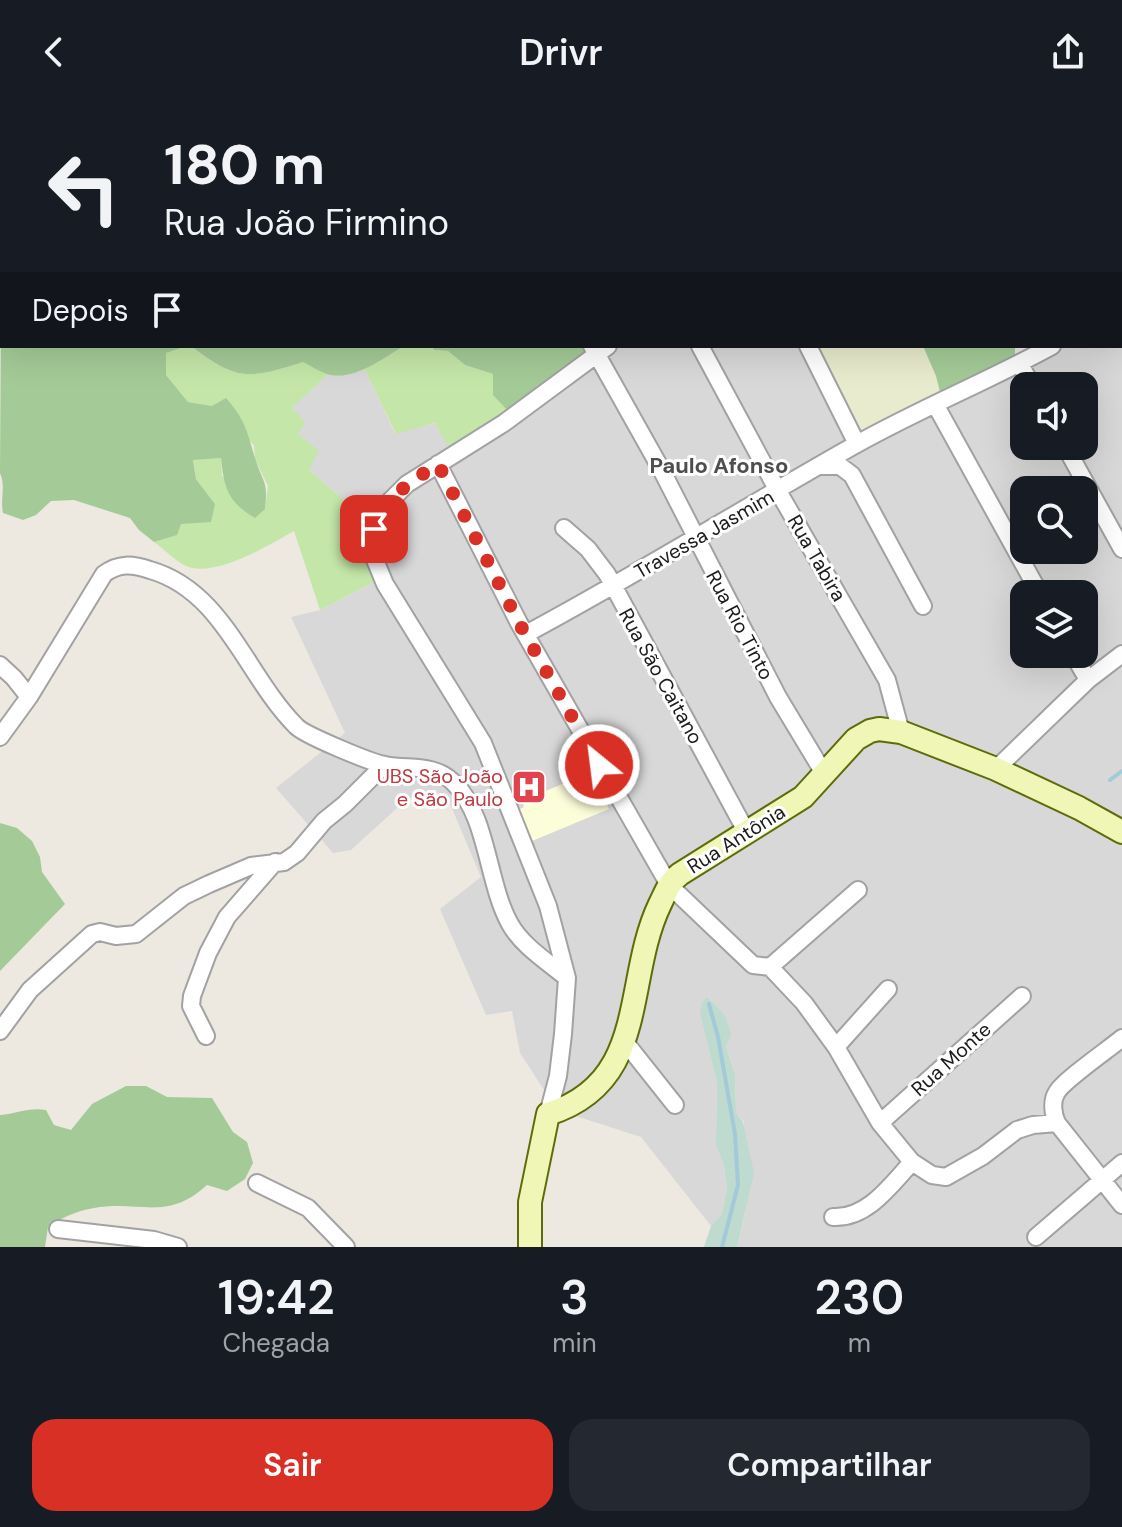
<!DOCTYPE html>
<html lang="pt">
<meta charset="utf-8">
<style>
body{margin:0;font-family:"DM Sans",sans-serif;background:#242831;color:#f1f3f6;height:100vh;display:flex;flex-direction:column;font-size:30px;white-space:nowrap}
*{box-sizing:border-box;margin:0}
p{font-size:26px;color:#9ea1a6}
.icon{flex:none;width:44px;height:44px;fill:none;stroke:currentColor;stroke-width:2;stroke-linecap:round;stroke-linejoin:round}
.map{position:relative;height:1143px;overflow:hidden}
.side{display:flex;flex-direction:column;background:#171b24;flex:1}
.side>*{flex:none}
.banner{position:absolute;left:0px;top:0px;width:1122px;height:244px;box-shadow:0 8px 32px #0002;background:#171b24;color:#f1f3f6;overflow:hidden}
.buttons{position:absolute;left:1010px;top:268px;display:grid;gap:16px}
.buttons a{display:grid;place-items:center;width:88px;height:88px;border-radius:16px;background:#171b24;box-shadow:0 8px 32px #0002;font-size:40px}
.pin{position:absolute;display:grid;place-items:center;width:68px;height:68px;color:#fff;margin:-34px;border-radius:16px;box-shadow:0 4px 12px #0006}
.me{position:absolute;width:88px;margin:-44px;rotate:331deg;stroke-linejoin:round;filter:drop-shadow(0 0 6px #0008)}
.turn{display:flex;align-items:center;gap:28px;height:168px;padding:0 32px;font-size:36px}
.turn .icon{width:104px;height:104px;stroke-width:2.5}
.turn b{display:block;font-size:56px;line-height:68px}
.then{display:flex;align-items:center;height:76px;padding:0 32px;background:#0003;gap:16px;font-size:30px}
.eta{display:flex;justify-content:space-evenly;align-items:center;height:136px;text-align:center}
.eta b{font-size:48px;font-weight:600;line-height:56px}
.action{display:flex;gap:16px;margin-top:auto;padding:16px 32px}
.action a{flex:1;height:92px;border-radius:24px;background:#d93025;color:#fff;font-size:32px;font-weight:600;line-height:92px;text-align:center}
.action a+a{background:#242831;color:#f1f3f6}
header{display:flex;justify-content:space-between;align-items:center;height:104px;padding:0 32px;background:#171b24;font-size:36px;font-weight:600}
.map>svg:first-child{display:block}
</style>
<header><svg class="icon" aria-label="back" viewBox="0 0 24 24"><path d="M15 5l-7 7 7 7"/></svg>Drivr<svg class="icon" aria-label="share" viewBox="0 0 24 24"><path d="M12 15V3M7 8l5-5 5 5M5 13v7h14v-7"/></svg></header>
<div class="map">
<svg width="1122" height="1143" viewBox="0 0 1122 1143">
<rect width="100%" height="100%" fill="#ede9e1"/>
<!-- residential -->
<path fill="#d9d8d8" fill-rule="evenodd" d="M 582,0 L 850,0 L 851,2 L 577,2 Z
M 1122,196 L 1122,1143 L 737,1143 L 745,1109 L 744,1018 L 736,1008 L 735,970 L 726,943 L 730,930 L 724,910 L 700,910 L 717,978 L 716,1041 L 724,1062 L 727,1083 L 722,1110 L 711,1122 L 641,1033 L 557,1006 L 520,949 L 512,907 L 486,911 L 440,805 L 481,773 L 448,695 L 425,688 L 407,695 L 351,746 L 333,749 L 276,684 L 345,629 L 291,513 L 320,506 L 376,477 L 364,442 L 367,416 L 309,366 L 291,304 L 328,270 L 343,271 L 364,264 L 395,329 L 436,319 L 588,249 L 583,242 L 814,242 L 862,331 L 1034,242 L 1120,242 ZM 1024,282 L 1084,282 L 1084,342 L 1024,342 ZM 1024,386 L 1084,386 L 1084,446 L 1024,446 ZM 1024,490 L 1084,490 L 1084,550 L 1024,550 Z"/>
<!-- education -->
<path fill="#fcfdd9" d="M 593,667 L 609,705 L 532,737 L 518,706 L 524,703 L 522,697 Z"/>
<!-- farmland -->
<path fill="#e8ebcd" d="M 814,242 L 923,242 L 936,272 L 941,292 L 861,331 Z"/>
<!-- grass -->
<path fill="#c4e6a8" d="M 187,242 L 191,242 C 238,278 249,275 303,258 L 328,270 L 292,304 L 305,318 L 298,330 L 319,347 L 309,366 L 367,416 L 364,442 L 376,477 L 320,506 L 294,427 C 269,441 212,476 184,461 C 174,456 164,445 154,438 L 176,431 L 180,420 L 215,400 L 196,375 L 193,355 L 221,354 L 222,372 L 265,405 L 268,382 L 255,355 L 254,341 L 212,302 L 188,298 L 166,271 L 166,249 Z
M 404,242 L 432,242 L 435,246 L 448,247 L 465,261 L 493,270 L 509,308 L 450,346 L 435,319 L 396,330 L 364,264 Z"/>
<!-- forest -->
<path fill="#a4ca97" d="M 71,0 L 567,0 L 568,2 L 68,2 Z
M 1082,0 L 1119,0 L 1122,6 L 1120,197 L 1120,2 L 1081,2 Z
M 2,56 L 2,242 L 187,242 L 166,249 L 166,271 L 188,298 L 212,302 L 226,294 C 247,318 247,329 256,357 C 264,381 268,377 265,405 L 255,414 C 228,398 224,384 221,354 L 193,356 L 196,375 L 215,400 L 211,418 L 181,420 L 177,431 L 154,438 L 139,426 L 130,414 L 74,396 L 51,397 L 36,411 L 23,416 L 3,409 C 0,395 6,382 0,369 Z
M 191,242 L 404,242 C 383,254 353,278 327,270 C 319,267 311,262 303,258 C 249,275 238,278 191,242 Z
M 432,242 L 583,242 L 588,250 L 509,308 L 493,291 L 493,270 L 465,261 L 448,247 L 434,246 Z
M 923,242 L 1015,242 L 1015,253 L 941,292 L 936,272 Z
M 0,719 L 17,724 L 32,737 L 40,753 L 42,768 L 65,800 L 0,867 Z
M 126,982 L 146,982 L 167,993 L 212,994 L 233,1028 L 247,1038 L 253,1059 L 245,1075 L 227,1087 L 207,1081 C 167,1118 140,1096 94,1104 C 77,1107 62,1113 48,1123 L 45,1143 L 0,1143 L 0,1011 C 16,1010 29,1003 46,1006 L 54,1021 L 71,1026 L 92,1000 Z"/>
<!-- wetland -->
<path fill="#bfdacf" d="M 707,893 L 724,910 L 728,920 L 731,930 L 726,943 L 735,970 L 736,1008 L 743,1018 L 754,1069 L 737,1143 L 704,1143 L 711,1122 L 722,1110 L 727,1083 L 724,1062 L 716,1041 L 717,978 L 700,910 L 702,899 Z"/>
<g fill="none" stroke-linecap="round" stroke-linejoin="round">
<!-- stream -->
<path stroke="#a3cad9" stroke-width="4" d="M 1110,676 L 1122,667
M 709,900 L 718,933 L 735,1030 L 738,1081 L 722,1143"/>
<!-- street casing -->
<g stroke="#a2a2a2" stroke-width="20">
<path id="street" d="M 674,0 L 675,2
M 824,2 L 828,0
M 1120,205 L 1122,204
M 592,242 L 661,365 L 778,593 L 825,671
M 700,242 L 778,387 L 887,576 L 901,628
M 808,242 L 857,340
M 1020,260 L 1032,282
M 935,300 L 1040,490
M 1065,342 L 1122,445
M 438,360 L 519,519 L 669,781 L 753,861 L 770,863 L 804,899 L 836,943 L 880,1019 L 912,1058 L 932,1071 L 946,1073 L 983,1052 L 1017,1026 L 1033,1021 L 1057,1019
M 822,362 L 840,362 L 852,371 L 923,502
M 564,424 L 588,445 L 607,470 L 747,729
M 526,530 C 638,470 745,403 855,341 C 919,305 988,277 1052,242
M 1073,550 L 1088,576
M 0,561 L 14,574 L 29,593
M 0,633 L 29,593 L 104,470 C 119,459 132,460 150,466 C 224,487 246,572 296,622 C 304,631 372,659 385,661 C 410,666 434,659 454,679 C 488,712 487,779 510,820 C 522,842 548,858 567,874
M 996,665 L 1088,576 L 1122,550
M 770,863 L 858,786
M 0,927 L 30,886 L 92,830 L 100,828 L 116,832 L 136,830 L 184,792 L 209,780 L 251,762 L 284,758 L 297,749 L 324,717 L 345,700 L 384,661
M 206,932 L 191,902 L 192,892 L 208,849 L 227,813 L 275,758
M 1122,934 C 1109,945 1064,976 1057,988 C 1051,997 1053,1010 1057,1019 L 1122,1101
M 625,938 L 675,1001
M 836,943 L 888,885
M 548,1010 L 558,972 L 563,930 L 567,874 L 548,802 L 483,639 L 385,480 L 373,451 L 371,439 L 381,406 L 407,380 L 504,319 L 608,242
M 880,1019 L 1022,892
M 257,1079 L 308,1104 L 346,1143
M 833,1113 C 867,1115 891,1081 912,1058
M 58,1125 L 154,1136 L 178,1143
M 1036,1133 L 1122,1059"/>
</g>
<!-- secondary casing -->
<g stroke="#5d6c09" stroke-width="26">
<path id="secondary" d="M 530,1143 L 530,1098 L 548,1010 C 650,978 623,877 660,800 C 666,788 669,778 680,770 L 803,693 L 856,635 L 870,627 L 879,625 L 901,628 L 996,665 L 1079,704 L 1122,728"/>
</g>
<!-- street -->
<use href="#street" stroke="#fff" stroke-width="16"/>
<!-- secondary -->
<use href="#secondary" stroke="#f0f6b6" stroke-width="22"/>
</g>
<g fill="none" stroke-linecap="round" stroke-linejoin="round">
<!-- route -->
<path stroke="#d93025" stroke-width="14" stroke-dasharray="0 25.2" d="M 374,425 C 388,391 409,379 438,360 L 519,519 L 599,661"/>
</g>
<!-- icons -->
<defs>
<g id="hospital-square" transform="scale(1.8)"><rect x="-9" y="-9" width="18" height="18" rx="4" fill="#e0444e" stroke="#fff"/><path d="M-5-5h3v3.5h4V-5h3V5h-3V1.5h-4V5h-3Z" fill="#fff"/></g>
</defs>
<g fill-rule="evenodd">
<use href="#hospital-square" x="529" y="683"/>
</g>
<g text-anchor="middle" stroke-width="6" stroke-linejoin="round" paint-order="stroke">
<!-- street labels -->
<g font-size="20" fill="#1b1b1b" stroke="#fff">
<text transform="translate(704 430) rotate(-30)" y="7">Travessa Jasmim</text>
<text transform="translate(817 454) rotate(60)" y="7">Rua Tabira</text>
<text transform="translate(740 521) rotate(62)" y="7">Rua Rio Tinto</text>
<text transform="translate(661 572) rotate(61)" y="7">Rua São Caitano</text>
<text transform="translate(736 735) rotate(-32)" y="7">Rua Antônia</text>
<text transform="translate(951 955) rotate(-42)" y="7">Rua Monte</text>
</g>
<!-- health labels -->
<g font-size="20" fill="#be3a42" stroke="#fff" text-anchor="end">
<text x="503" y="679">UBS São João<tspan x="503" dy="23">e São Paulo</tspan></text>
</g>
<!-- neighbourhood labels -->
<g font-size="22" font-weight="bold" fill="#4e4e4e" stroke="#fff">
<text x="719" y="369">Paulo Afonso</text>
</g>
</g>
</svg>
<div class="buttons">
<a><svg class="icon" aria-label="sound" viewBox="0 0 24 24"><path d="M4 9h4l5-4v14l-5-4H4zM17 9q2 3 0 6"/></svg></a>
<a><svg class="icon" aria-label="search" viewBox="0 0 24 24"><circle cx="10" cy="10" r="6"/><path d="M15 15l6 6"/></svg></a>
<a><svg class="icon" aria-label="layers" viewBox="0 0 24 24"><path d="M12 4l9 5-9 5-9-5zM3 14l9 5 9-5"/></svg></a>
</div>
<div class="pin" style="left:374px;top:425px;background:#d93025"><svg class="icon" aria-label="arrive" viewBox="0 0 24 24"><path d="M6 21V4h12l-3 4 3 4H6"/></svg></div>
<svg class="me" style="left:599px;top:661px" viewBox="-20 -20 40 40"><circle r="17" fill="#d93025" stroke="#fff" stroke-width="3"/><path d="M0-11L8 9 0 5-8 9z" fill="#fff"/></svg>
<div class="banner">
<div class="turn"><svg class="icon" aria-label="left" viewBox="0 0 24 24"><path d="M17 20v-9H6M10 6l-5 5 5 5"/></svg><div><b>180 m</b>Rua João Firmino</div></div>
<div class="then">Depois<svg class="icon" aria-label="arrive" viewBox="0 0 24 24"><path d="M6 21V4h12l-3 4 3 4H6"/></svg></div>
</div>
</div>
<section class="side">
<div class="eta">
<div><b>19:42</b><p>Chegada</p></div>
<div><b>3</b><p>min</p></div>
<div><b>230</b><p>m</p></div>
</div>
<div class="action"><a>Sair</a><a>Compartilhar</a></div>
</section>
